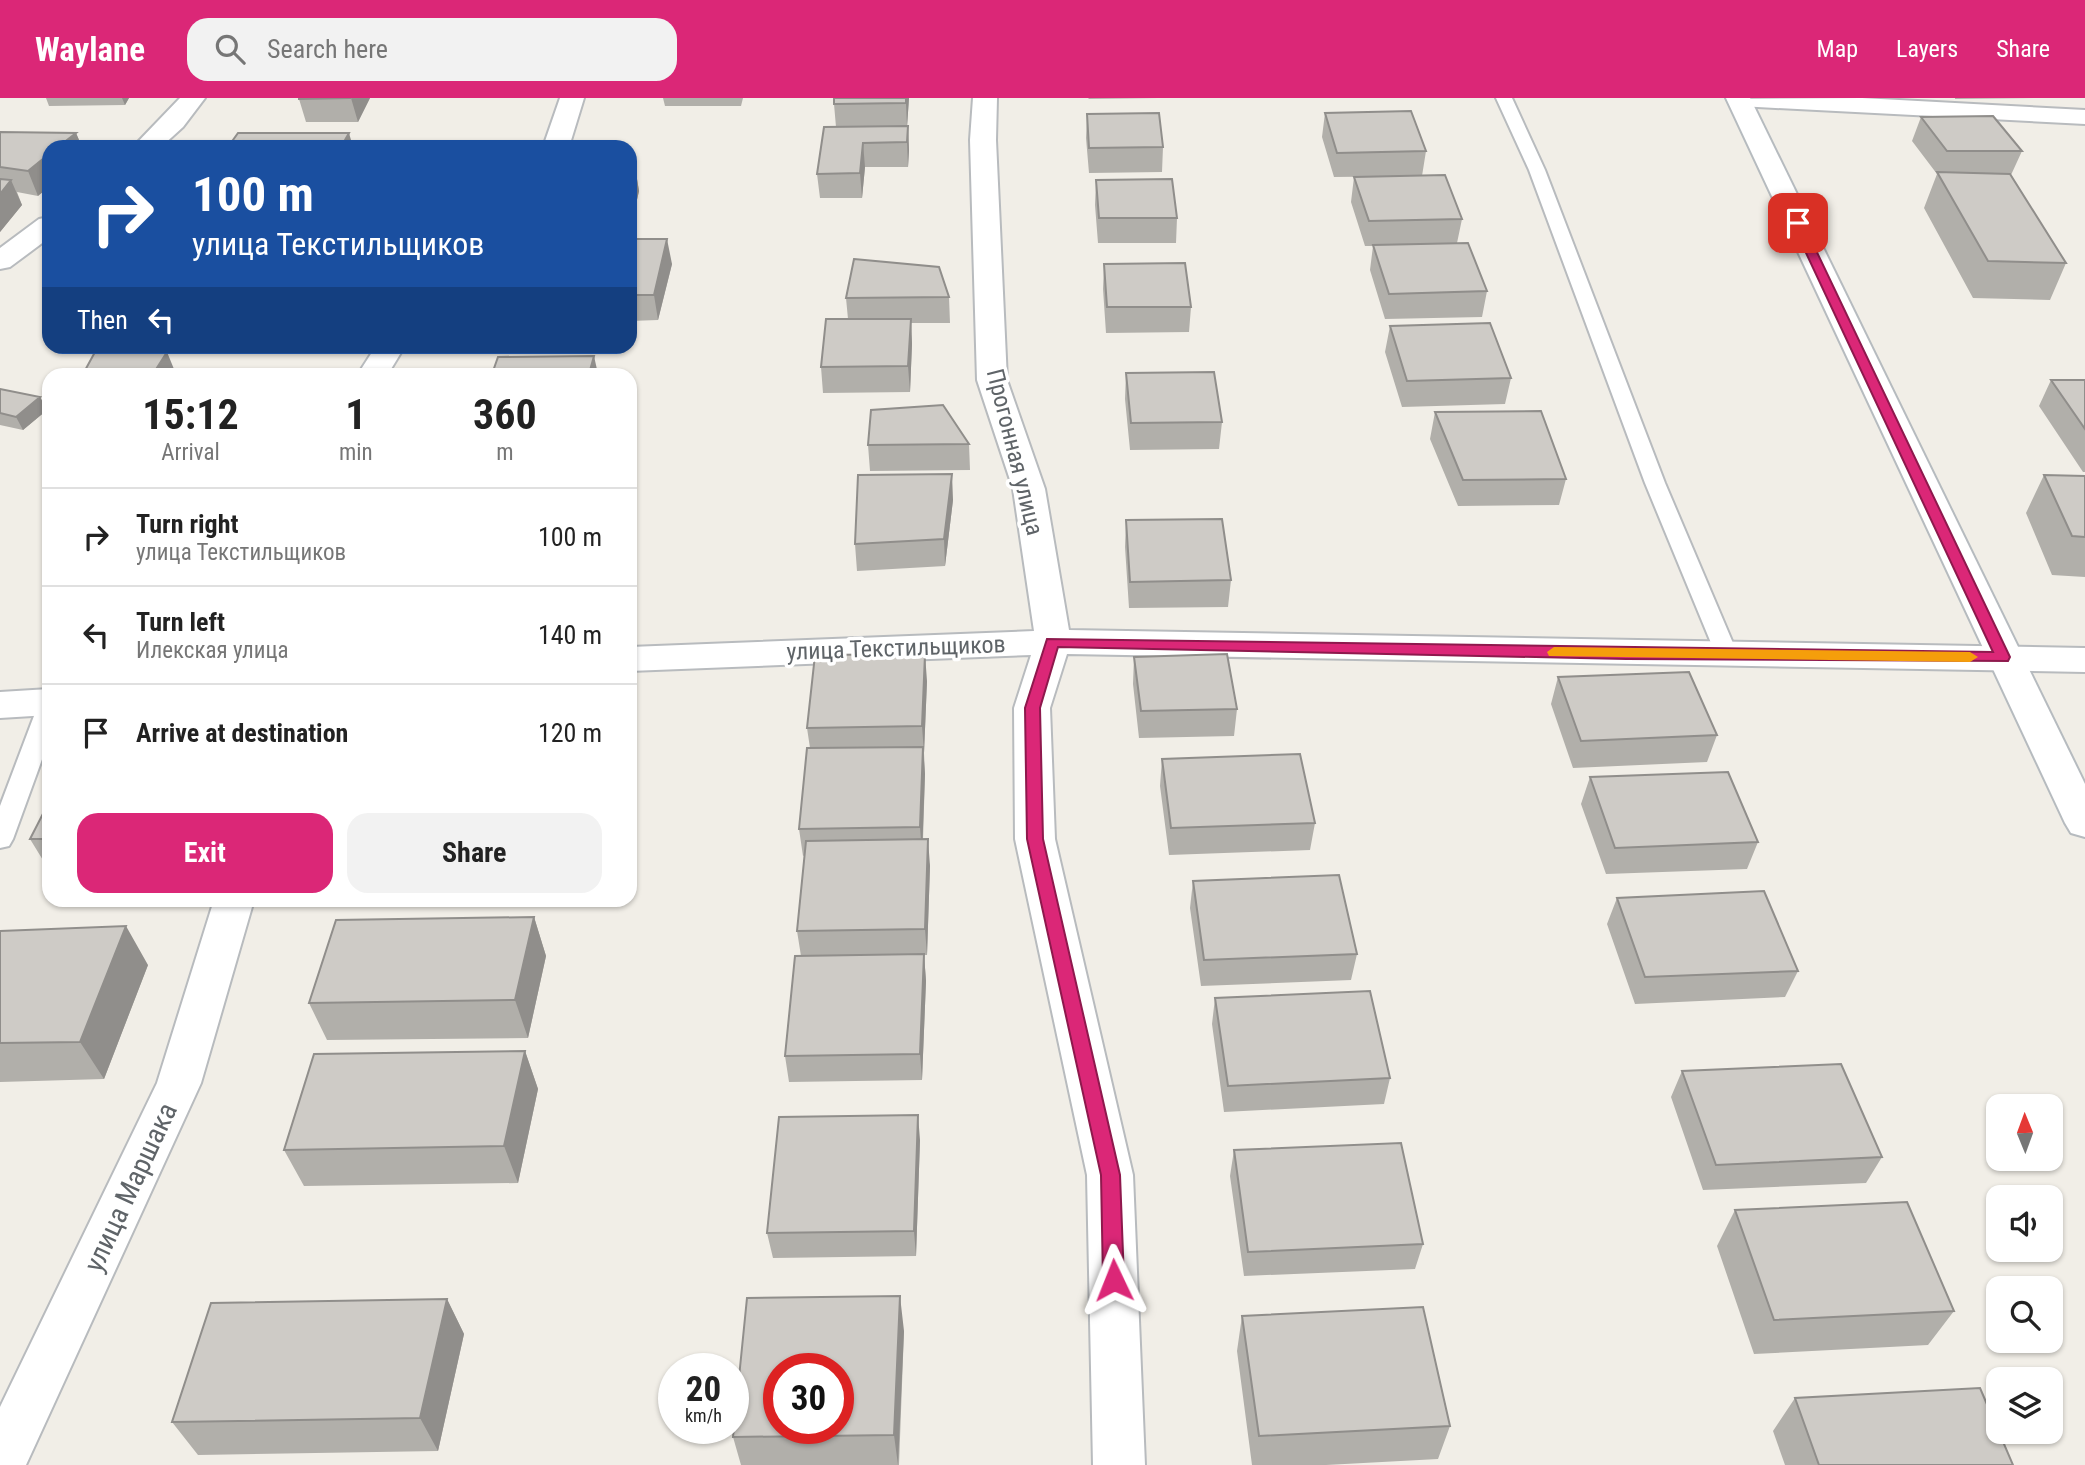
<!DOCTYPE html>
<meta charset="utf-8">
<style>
body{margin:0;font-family:"Roboto Condensed",sans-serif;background:#f2f2f2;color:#222;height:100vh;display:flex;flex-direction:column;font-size:26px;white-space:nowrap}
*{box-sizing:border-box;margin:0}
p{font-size:23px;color:#767676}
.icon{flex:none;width:38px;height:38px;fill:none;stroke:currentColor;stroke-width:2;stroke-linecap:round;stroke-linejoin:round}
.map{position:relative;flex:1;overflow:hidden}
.side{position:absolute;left:42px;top:270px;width:595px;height:539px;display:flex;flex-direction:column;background:#fff;border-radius:21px;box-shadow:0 2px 5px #0004}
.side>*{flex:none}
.guide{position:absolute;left:42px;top:42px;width:595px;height:214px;border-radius:21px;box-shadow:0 2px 5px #0004;background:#1a4fa0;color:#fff;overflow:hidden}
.needle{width:46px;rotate:359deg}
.tools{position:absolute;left:1986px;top:996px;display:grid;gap:14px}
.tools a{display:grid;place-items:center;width:77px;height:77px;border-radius:14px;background:#fff;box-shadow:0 2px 5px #0004;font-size:35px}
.speed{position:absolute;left:658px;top:1255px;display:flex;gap:14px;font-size:35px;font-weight:700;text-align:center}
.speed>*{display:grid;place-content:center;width:91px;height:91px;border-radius:50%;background:#fff;box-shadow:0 2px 5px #0004;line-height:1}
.speed small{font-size:18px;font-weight:400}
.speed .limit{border:10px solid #d22;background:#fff;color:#111}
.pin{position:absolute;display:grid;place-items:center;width:60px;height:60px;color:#fff;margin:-30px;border-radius:14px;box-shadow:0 4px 10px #0006}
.me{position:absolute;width:77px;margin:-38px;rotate:358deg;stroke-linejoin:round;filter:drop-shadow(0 0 5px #0008)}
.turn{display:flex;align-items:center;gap:24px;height:147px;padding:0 35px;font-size:32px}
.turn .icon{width:91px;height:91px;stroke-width:2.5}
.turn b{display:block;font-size:49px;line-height:60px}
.then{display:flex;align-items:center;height:66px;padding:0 35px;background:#0003;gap:14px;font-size:26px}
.eta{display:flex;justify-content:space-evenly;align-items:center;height:119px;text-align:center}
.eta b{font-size:42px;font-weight:700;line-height:49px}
.cta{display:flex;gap:14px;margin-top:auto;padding:14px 35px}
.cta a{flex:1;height:80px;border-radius:21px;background:#db2777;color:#fff;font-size:28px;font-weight:700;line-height:80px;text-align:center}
.cta a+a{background:#f2f2f2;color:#222}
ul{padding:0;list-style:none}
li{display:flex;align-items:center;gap:21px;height:98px;padding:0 35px;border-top:2px solid #e0e0e0}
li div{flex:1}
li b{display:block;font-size:26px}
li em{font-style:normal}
header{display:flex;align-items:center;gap:42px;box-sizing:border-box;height:98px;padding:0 35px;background:#db2777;color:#fff}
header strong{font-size:33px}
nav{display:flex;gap:38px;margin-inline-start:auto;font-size:24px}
.search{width:490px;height:63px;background:#f2f2f2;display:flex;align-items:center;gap:18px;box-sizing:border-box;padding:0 24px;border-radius:21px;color:#767676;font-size:26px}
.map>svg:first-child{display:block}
</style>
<header>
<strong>Waylane</strong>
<div class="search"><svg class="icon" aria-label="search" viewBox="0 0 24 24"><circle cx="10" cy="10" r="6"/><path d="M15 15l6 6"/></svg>Search here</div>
<nav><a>Map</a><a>Layers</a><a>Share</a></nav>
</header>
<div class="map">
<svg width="2085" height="1367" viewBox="0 0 2085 1367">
<rect width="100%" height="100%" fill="#f1eee7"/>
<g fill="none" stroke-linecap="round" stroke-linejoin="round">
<!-- lane casing -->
<g stroke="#b8bbbe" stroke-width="4">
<path id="lane" d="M 1496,0 L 1512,0 L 1545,72 L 1665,385 L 1738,557 L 1735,562 L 1719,562 L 1716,557 L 1645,385 L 1529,72 Z
M 49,602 L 49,642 L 13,741 L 9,748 L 0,750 L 0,708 L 37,610 L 41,604 Z"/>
</g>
<!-- street casing -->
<g stroke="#b8bbbe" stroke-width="4">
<path id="street" d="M 180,0 L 205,0 L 183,29 L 161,49 L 133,49 Z
M 560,0 L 584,0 L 569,49 L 543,49 Z
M 973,0 L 997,0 L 996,42 L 1007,282 L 1045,391 L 1069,532 L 2085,550 L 2085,574 L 1067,556 L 1050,610 L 1055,741 L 1133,1077 L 1145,1367 L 1093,1367 L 1087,1077 L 1015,741 L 1014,610 L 1031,557 L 630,573 L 630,549 L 1034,533 L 1013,391 L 977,282 L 970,42 Z
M 1862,0 L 2085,12 L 2085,26 L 1739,8 L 1730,6 L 1727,1 Z
M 49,119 L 49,140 L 10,169 L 0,171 L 0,150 L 39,121 Z
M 376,248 L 405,248 L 388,276 L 358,276 Z
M 49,591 L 49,617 L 0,620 L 0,594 Z
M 214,802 L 254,802 L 201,985 L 26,1367 L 0,1367 L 0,1309 L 157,985 Z"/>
</g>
<!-- secondary casing -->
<g stroke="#b6bbbf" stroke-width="4">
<path id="secondary" d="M 1726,0 L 1750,0 L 2085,686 L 2085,739 L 2071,735 L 2065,725 Z"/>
</g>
<!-- lane -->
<use href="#lane" fill="#fff" fill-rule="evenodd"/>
<!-- street -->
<use href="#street" fill="#fff" fill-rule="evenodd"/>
<!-- secondary -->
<use href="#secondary" fill="#fff" fill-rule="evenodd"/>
</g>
<!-- wall -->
<path fill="#b1afaa" d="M 46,0 L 129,0 L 125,7 L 49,8 Z
M 370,0 L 358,24 L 306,24 L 299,1 Z
M 663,0 L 743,0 L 741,8 L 665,8 Z
M 834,0 L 909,0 L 907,28 L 908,28 L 909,52 L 908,69 L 865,69 L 862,100 L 820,100 L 817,76 L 836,29 L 834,6 Z
M 1088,0 L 1158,0 L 1089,1 Z
M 1955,0 L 2034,0 L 1955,1 Z
M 1325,15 L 1426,53 L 1422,78 L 1334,79 L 1322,39 Z
M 1087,16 L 1163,49 L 1162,74 L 1089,75 L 1086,40 Z
M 1921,19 L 2022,53 L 2011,77 L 2066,165 L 2050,202 L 1973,200 L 1924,110 L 1937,76 L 1912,43 Z
M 0,34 L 76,35 L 82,49 L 49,49 L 38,98 L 17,94 L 22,107 L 0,134 Z
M 630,69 L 635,69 L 639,93 L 633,119 L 630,119 Z
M 1354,79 L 1462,121 L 1457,145 L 1487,193 L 1482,219 L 1385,221 L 1370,172 L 1373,148 L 1365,148 L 1351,104 Z
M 1096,82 L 1177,120 L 1176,145 L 1098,145 L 1095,107 Z
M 630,141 L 672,166 L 658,222 L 630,223 Z
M 1104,166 L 1191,209 L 1189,234 L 1106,235 L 1103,191 Z
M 949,199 L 950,225 L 911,225 L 912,246 L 910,294 L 823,295 L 821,269 L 848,221 L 846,200 Z
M 1390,228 L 1511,280 L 1505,306 L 1402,309 L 1385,254 Z
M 1126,275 L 1222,324 L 1219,351 L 1130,352 L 1125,301 Z
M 2051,282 L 2085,282 L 2085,374 L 2083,374 L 2039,308 Z
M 0,291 L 40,299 L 47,312 L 23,332 L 0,327 Z
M 1435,314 L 1566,381 L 1559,407 L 1458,408 L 1430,341 Z
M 969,346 L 970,372 L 870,373 L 868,347 Z
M 2044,377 L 2085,378 L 2085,479 L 2052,477 L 2026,415 Z
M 953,402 L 945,468 L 857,473 L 855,446 Z
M 1126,422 L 1231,482 L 1228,509 L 1129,510 L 1125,449 Z
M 1134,559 L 1237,611 L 1234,638 L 1139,640 L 1133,586 Z
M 1558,579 L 1717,637 L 1707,664 L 1573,670 L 1551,606 Z
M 927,583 L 924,655 L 925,676 L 923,742 L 930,768 L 927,857 L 924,857 L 926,883 L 922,982 L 789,984 L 785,958 L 801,858 L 797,833 L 805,757 L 803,758 L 799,731 L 810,650 L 807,630 Z
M 1162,661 L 1315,725 L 1310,752 L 1169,757 L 1160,688 Z
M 1590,679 L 1758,744 L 1747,771 L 1606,776 L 1581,706 Z
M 30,741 L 49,741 L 49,772 Z
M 1193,783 L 1357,856 L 1351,882 L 1201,888 L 1190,810 Z
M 1617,800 L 1798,873 L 1785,899 L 1635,906 L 1607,826 Z
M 355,802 L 548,802 L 547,807 L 358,809 Z
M 534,819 L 546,858 L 528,940 L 327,942 L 309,905 Z
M 0,833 L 148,867 L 104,981 L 0,984 Z
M 1215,900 L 1390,980 L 1384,1006 L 1224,1014 L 1212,926 Z
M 525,953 L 538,991 L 518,1085 L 304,1088 L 284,1052 Z
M 1682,973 L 1882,1059 L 1866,1085 L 1703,1092 L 1671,999 Z
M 920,1042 L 916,1158 L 773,1160 L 767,1135 Z
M 1234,1052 L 1423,1146 L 1415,1171 L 1244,1178 L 1230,1078 Z
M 1735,1112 L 1954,1213 L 1928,1247 L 1754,1256 L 1717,1148 Z
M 447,1201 L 464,1236 L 438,1353 L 198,1357 L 172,1324 Z
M 1242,1218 L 1450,1328 L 1438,1361 L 1326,1367 L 1252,1367 L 1237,1253 Z
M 904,1233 L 899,1367 L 741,1367 L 733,1339 Z
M 1795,1300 L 2013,1367 L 1785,1367 L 1773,1333 Z"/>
<!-- shaded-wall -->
<path fill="#908e8b" d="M 122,0 L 129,0 L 125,7 Z
M 351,0 L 370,0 L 358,24 Z
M 906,0 L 909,0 L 907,29 L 906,5 Z
M 908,28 L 909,52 L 908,69 L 907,44 Z
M 76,35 L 82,49 L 58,49 Z
M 349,35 L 353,49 L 341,49 Z
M 863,45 L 865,69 L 862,100 L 860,75 Z
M 49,56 L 49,89 L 38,98 L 28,73 Z
M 635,69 L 639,93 L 633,119 L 630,103 L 630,88 Z
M 11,82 L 22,107 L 0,134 L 0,96 Z
M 667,141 L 672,166 L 658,222 L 654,197 Z
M 911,221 L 912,246 L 910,294 L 908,268 Z
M 167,254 L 176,276 L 153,276 Z
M 594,258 L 598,276 L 589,276 Z
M 40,299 L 47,312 L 23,332 L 16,319 Z
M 952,376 L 953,402 L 945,468 L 944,441 Z
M 925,556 L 927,583 L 924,655 L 922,628 Z
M 923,649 L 925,676 L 922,756 L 920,729 Z
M 928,741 L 930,768 L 927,857 L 925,831 Z
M 534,819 L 546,858 L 528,940 L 515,902 Z
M 126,828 L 148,867 L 104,981 L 80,944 Z
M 924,856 L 926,883 L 922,982 L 920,956 Z
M 525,953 L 538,991 L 518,1085 L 504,1048 Z
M 918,1017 L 920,1042 L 916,1158 L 914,1133 Z
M 900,1198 L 904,1233 L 898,1367 L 894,1337 Z
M 447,1201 L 464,1236 L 438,1353 L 420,1320 Z"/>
<!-- building -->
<path fill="#cecbc6" stroke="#908e8b" stroke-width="2" fill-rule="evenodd" d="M 299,0 L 351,0 L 299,1 Z
M 834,0 L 906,0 L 906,5 L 834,6 Z
M 1411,13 L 1426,53 L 1337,55 L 1325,15 Z
M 1159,15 L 1163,49 L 1089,50 L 1087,16 Z
M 1993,18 L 2022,53 L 1947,53 L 1921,19 Z
M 908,28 L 907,44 L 863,45 L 860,75 L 817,76 L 824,29 Z
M 0,34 L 76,35 L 58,49 L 49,49 L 49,56 L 28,73 L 0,69 Z
M 238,35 L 349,35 L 341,49 L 228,49 Z
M 630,69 L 635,69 L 630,88 Z
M 1937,74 L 2010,76 L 2066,165 L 1988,163 Z
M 1445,77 L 1462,121 L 1369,123 L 1354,79 Z
M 0,81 L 11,82 L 0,96 Z
M 1172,81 L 1177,120 L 1099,120 L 1096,82 Z
M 630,141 L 667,141 L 654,197 L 630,197 Z
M 1468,145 L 1487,193 L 1389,196 L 1373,147 Z
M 854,161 L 939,169 L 949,199 L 846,200 Z
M 1185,165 L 1191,209 L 1107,209 L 1104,166 Z
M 826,221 L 911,221 L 908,268 L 821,269 Z
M 1490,225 L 1511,280 L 1407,283 L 1390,228 Z
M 95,254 L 167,254 L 153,276 L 83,276 Z
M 594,258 L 589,276 L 492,276 L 498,259 Z
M 1214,274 L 1222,324 L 1131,325 L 1126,275 Z
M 2051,282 L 2085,282 L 2085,331 Z
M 0,291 L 40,299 L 16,319 L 0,315 Z
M 943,307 L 969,346 L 868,347 L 871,312 Z
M 1541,313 L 1566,381 L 1463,382 L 1435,314 Z
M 952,376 L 944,441 L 855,446 L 858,377 Z
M 2044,377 L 2085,378 L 2085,439 L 2072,438 Z
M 1222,421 L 1231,482 L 1130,484 L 1126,422 Z
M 925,556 L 922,628 L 807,630 L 815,557 Z
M 1227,556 L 1237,611 L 1141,613 L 1134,559 Z
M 1689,574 L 1717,637 L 1581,643 L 1558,579 Z
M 923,649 L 920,729 L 799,731 L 807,650 Z
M 1300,656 L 1315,725 L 1171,730 L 1162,661 Z
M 1728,674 L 1758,744 L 1615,750 L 1590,679 Z
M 49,704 L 49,741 L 30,741 Z
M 928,741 L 925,831 L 797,833 L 806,743 Z
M 1339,777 L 1357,856 L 1204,862 L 1193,783 Z
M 1764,793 L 1798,873 L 1645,879 L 1617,800 Z
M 534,819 L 515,902 L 309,905 L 336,822 Z
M 126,828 L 80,944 L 0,945 L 0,833 Z
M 924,856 L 920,956 L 785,958 L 795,858 Z
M 1370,893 L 1390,980 L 1228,988 L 1215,900 Z
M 525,953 L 504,1048 L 284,1052 L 314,956 Z
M 1841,966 L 1882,1059 L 1716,1067 L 1682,973 Z
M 918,1017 L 914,1133 L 767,1135 L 779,1019 Z
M 1401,1045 L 1423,1146 L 1248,1154 L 1234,1052 Z
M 1907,1104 L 1954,1213 L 1774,1222 L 1735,1112 Z
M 900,1198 L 894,1337 L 733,1339 L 747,1200 ZM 779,1270 L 838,1270 L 838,1330 L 779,1330 Z
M 447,1201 L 420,1320 L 172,1324 L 211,1205 Z
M 1423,1209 L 1450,1328 L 1259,1338 L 1242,1218 Z
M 1980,1290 L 2013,1367 L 1819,1367 L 1795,1300 Z"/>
<!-- route -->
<path fill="#db2777" stroke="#8e194d" stroke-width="2" d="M 1798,121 L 1803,125 L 2010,559 L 2008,563 L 1626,561 L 1058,549 L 1040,610 L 1043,741 L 1120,1077 L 1124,1182 L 1121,1189 L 1114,1191 L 1106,1189 L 1103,1182 L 1101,1077 L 1027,741 L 1025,610 L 1047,541 L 1993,554 L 1792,125 Z"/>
<!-- slow -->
<path fill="#f59e0b" d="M 1554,549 L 1970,554 L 1978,559 L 1970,564 L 1549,558 L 1547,554 Z"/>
<g text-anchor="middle" stroke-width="7" stroke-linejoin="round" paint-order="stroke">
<!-- street labels -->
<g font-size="24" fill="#5f6468" stroke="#fff">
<text transform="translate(1015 354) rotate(76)" y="8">Прогонная улица</text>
<text transform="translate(896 550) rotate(-2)" y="8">улица Текстильщиков</text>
</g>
<!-- near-street labels -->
<g font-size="28" fill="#5f6468" stroke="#fff">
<text transform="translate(130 1089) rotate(-65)" y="10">улица Маршака</text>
</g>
</g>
</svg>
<div class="tools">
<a><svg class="needle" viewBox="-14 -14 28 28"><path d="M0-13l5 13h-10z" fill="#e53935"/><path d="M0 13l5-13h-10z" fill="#767676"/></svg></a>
<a><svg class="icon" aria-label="sound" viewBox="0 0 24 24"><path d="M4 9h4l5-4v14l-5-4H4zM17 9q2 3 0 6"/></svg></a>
<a><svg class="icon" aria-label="search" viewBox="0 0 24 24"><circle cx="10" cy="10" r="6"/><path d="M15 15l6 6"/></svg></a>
<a><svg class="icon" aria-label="layers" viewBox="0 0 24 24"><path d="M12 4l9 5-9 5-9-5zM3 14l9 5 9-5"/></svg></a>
</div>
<div class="speed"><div>20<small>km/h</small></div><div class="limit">30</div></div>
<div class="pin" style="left:1798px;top:125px;background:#d93025"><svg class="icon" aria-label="arrive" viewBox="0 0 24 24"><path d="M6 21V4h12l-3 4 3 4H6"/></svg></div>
<svg class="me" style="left:1114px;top:1182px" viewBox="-20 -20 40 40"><path d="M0-17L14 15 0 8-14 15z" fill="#db2777" stroke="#fff" stroke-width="4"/></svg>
<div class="guide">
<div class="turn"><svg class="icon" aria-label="right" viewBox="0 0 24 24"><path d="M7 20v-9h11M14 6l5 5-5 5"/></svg><div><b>100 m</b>улица Текстильщиков</div></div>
<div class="then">Then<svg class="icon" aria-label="left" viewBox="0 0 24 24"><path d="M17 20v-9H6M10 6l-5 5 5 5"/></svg></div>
</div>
<section class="side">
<div class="eta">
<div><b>15:12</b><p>Arrival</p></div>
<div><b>1</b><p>min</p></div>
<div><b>360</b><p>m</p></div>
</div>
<ul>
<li><svg class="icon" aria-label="right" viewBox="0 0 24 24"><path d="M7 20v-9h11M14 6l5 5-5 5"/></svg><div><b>Turn right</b><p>улица Текстильщиков</p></div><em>100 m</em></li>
<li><svg class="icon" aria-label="left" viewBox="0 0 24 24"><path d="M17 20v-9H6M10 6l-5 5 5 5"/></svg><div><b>Turn left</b><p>Илекская улица</p></div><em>140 m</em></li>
<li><svg class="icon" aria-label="arrive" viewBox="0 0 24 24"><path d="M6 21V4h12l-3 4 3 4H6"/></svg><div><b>Arrive at destination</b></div><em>120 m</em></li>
</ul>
<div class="cta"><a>Exit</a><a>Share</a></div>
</section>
</div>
